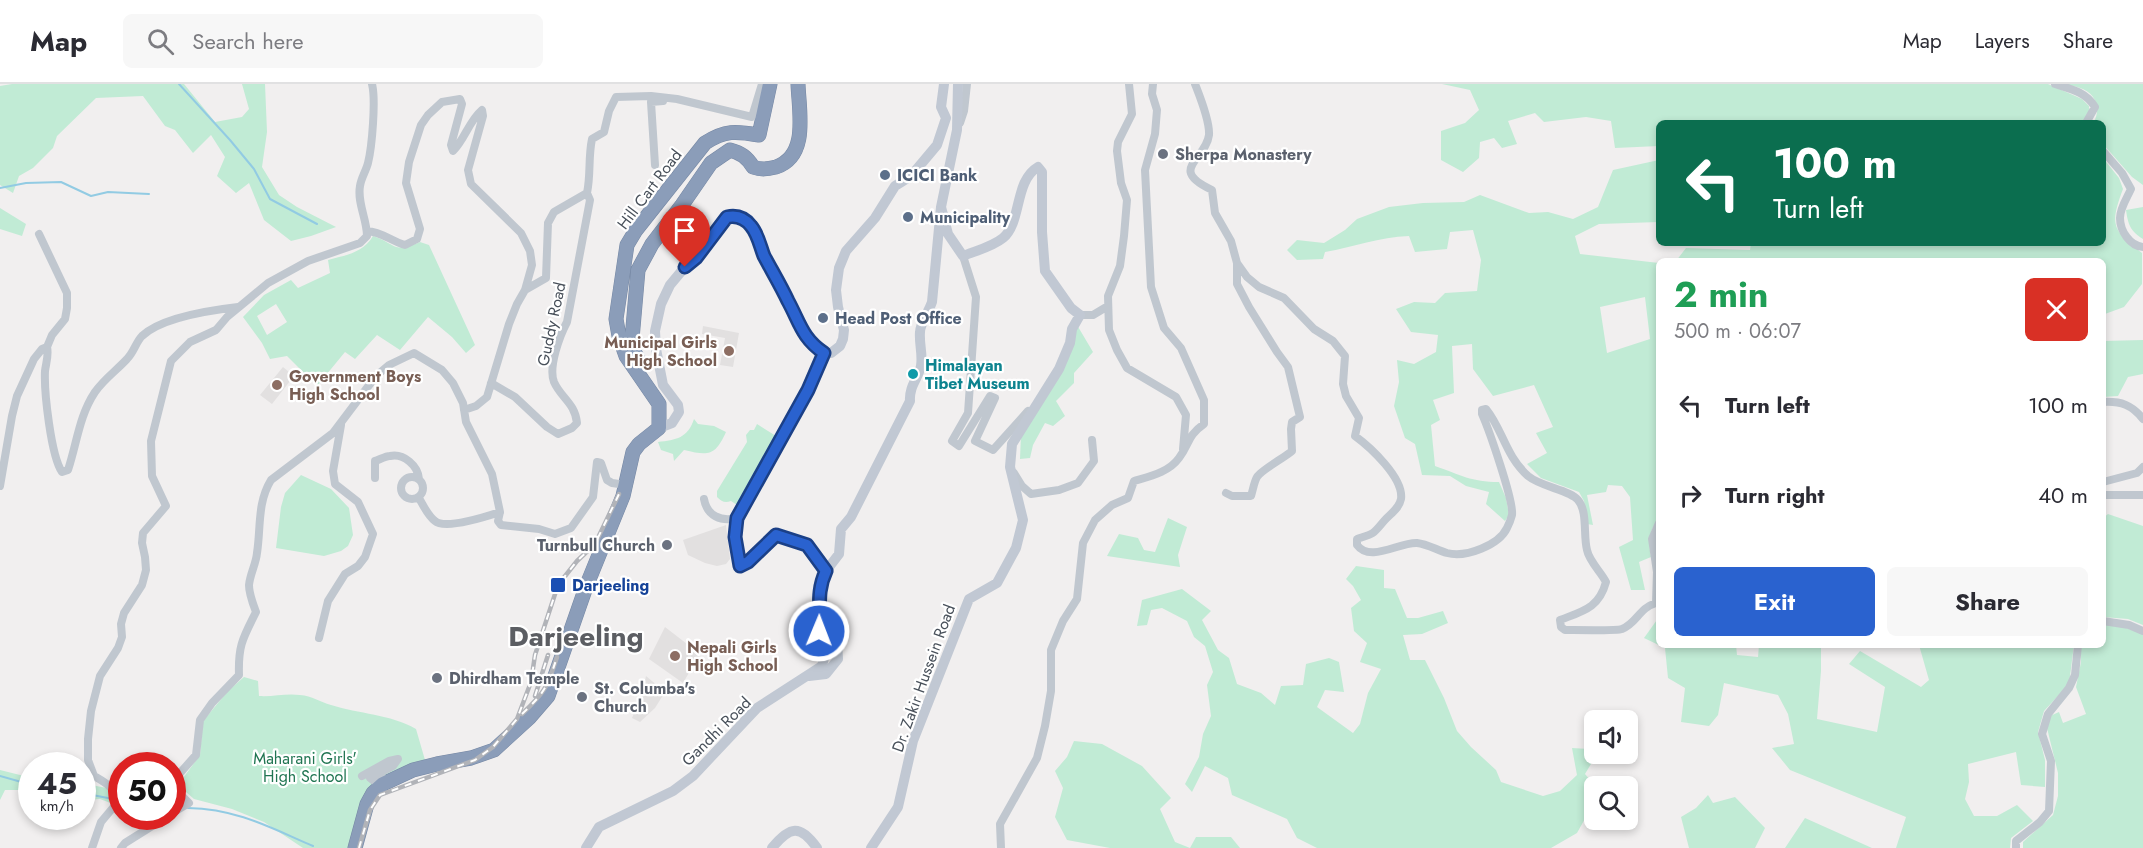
<!DOCTYPE html>
<meta charset="utf-8">
<style>
body{margin:0;font-family:Jost,sans-serif;background:#f7f7f7;color:#2b2b33;height:100vh;display:flex;flex-direction:column;font-size:22px;white-space:nowrap}
*{box-sizing:border-box;margin:0}
p{font-size:20px;color:#7c7c81}
.icon{flex:none;width:33px;height:33px;fill:none;stroke:currentColor;stroke-width:2;stroke-linecap:round;stroke-linejoin:round}
.map{position:relative;flex:1;overflow:hidden}
.drawer{position:absolute;left:1656px;top:174px;width:450px;height:390px;display:flex;flex-direction:column;background:#fff;border-radius:9px;box-shadow:0 3px 9px #0003}
.drawer>*{flex:none}
.hud{position:absolute;left:1656px;top:36px;width:450px;height:126px;border-radius:9px;box-shadow:0 3px 9px #0003;background:#0b6e4f;color:#fff;overflow:hidden}
.tools{position:absolute;left:1584px;top:626px;display:grid;gap:12px}
.tools a{display:grid;place-items:center;width:54px;height:54px;border-radius:9px;background:#fff;box-shadow:0 3px 9px #0003;font-size:30px}
.speed{position:absolute;left:18px;top:668px;display:flex;gap:12px;font-size:30px;font-weight:700;text-align:center}
.speed>*{display:grid;place-content:center;width:78px;height:78px;border-radius:50%;background:#fff;box-shadow:0 3px 9px #0003;line-height:1}
.speed small{font-size:15px;font-weight:400}
.speed .limit{border:9px solid #d22;background:#fff;color:#111}
.pin{position:absolute;display:grid;place-items:center;width:51px;height:51px;color:#fff;margin:-62px -26px;border-radius:50% 50% 50% 0;rotate:-45deg;box-shadow:0 0 6px #0007}
.pin .icon{rotate:45deg}
.me{position:absolute;width:66px;margin:-33px;rotate:1deg;stroke-linejoin:round;filter:drop-shadow(0 0 4px #0008)}
.turn{display:flex;align-items:center;gap:21px;height:126px;padding:0 18px;font-size:27px}
.turn .icon{width:78px;height:78px;stroke-width:2.5}
.turn b{display:block;font-size:42px;line-height:51px}
.round{display:grid;place-items:center;flex:none;width:63px;height:63px;border-radius:9px;background:#f7f7f7}
.headline{display:flex;align-items:center;justify-content:space-between;height:102px;padding:0 18px}
h1{font-size:36px;font-weight:700;line-height:45px;color:#1e9e55}
.button{display:flex;gap:12px;margin-top:auto;padding:12px 18px}
.button a{flex:1;height:69px;border-radius:9px;background:#2a62cf;color:#fff;font-size:24px;font-weight:700;line-height:69px;text-align:center}
.button a+a{background:#f7f7f7;color:#2b2b33}
ul{padding:0;list-style:none}
li{display:flex;align-items:center;gap:18px;height:90px;padding:0 18px}
li div{flex:1}
li b{display:block;font-size:22px}
li em{font-style:normal}
header{display:flex;align-items:center;gap:36px;box-sizing:border-box;height:84px;padding:0 30px;background:#fff;border-bottom:2px solid #e1e1e2}
header strong{font-size:28px}
nav{display:flex;gap:33px;margin-inline-start:auto;font-size:21px}
.search{width:420px;height:54px;background:#f7f7f7;display:flex;align-items:center;gap:15px;box-sizing:border-box;padding:0 21px;border-radius:9px;color:#7c7c81;font-size:22px}
.map>svg:first-child{display:block}
</style>
<header>
<strong>Map</strong>
<div class="search"><svg class="icon" aria-label="search" viewBox="0 0 24 24"><circle cx="10" cy="10" r="6"/><path d="M15 15l6 6"/></svg>Search here</div>
<nav><a>Map</a><a>Layers</a><a>Share</a></nav>
</header>
<div class="map">
<svg width="2143" height="764" viewBox="0 0 2143 764">
<rect width="100%" height="100%" fill="#f1efef"/>
<!-- education -->
<path fill="#e2e0e0" d="M 703,242 L 739,249 L 733,283 L 720,281 L 725,254 L 702,250 Z
M 283,283 L 294,292 L 272,320 L 260,311 Z
M 726,441 L 730,475 L 726,480 L 717,482 L 705,479 L 688,471 L 683,456 Z
M 665,543 L 700,570 L 683,599 L 649,575 Z
M 646,592 L 665,608 L 655,624 L 640,638 L 632,634 L 642,610 Z"/>
<!-- green -->
<path fill="#c1ebd5" fill-rule="evenodd" d="M 12,0 L 184,0 L 215,38 L 242,33 L 249,25 L 242,0 L 265,0 L 267,48 L 262,83 L 279,111 L 297,123 L 336,143 L 311,152 L 291,157 L 264,136 L 249,99 L 236,109 L 217,92 L 225,73 L 211,51 L 193,69 L 175,46 L 165,42 L 143,12 L 96,14 L 57,52 L 53,64 L 33,84 L 19,92 L 13,109 L 0,101 L 0,2 Z
M 1442,0 L 2048,0 L 2082,15 L 2089,22 L 2089,28 L 2082,39 L 1659,39 L 1659,62 L 1615,64 L 1611,37 L 1586,33 L 1544,38 L 1535,29 L 1508,37 L 1517,60 L 1502,64 L 1494,54 L 1480,58 L 1479,74 L 1463,88 L 1441,76 L 1441,47 L 1465,39 L 1479,26 L 1470,6 Z
M 2066,0 L 2143,0 L 2143,101 L 2132,93 L 2103,60 L 2103,39 L 2093,39 C 2102,25 2096,9 2080,4 C 2075,2 2070,2 2066,0 Z
M 2103,74 L 2119,94 L 2123,105 C 2109,142 2113,146 2142,169 L 2142,200 L 2124,223 L 2105,230 L 2103,233 L 2103,177 L 1676,177 L 1686,164 L 1750,166 L 1751,159 L 2103,159 Z
M 1659,76 L 1659,138 L 1599,140 L 1575,152 L 1580,170 L 1659,179 L 1659,309 L 1656,313 L 1659,316 L 1659,434 C 1649,447 1648,457 1651,473 L 1639,478 L 1645,506 L 1631,506 L 1619,463 L 1633,456 L 1630,413 L 1622,402 L 1608,401 L 1606,408 L 1587,411 L 1593,441 L 1587,440 L 1584,417 L 1579,408 L 1541,394 L 1527,380 L 1547,369 L 1536,349 L 1553,343 L 1534,301 L 1493,312 L 1473,285 L 1472,260 L 1452,262 L 1454,309 L 1433,316 L 1440,336 L 1431,341 L 1435,382 C 1461,391 1471,398 1499,398 L 1506,414 L 1509,431 L 1505,437 L 1486,420 L 1489,408 L 1466,402 L 1450,392 L 1422,391 L 1415,360 L 1405,354 L 1394,322 L 1399,298 L 1397,276 L 1414,280 L 1436,268 L 1438,251 L 1411,248 L 1396,225 L 1414,218 L 1435,219 L 1445,209 L 1477,207 L 1481,176 L 1473,146 L 1450,148 L 1447,165 L 1415,168 L 1409,152 C 1379,153 1354,163 1325,168 L 1323,175 L 1297,176 L 1287,166 L 1297,156 L 1324,159 L 1345,146 L 1357,135 L 1389,123 L 1423,119 L 1464,118 L 1480,111 L 1529,129 L 1548,128 L 1573,135 L 1598,123 L 1613,86 ZM 1645,213 L 1650,255 L 1607,269 L 1600,223 Z
M 2143,123 L 2143,155 C 2130,147 2128,140 2126,126 Z
M 0,124 L 26,140 L 22,152 L 0,145 Z
M 373,152 C 397,160 392,170 420,158 L 429,161 L 475,261 L 466,269 L 452,253 L 428,233 L 400,266 L 377,251 L 355,275 L 345,268 L 317,302 L 287,272 L 270,275 L 262,259 L 243,233 L 264,211 L 291,196 L 298,204 L 330,189 L 328,176 C 346,171 363,169 373,152 ZM 276,220 L 287,238 L 267,251 L 257,232 Z
M 1077,241 L 1093,268 L 1074,289 L 1074,299 L 1056,317 L 1065,332 L 1053,342 L 1045,339 L 1033,361 L 1030,374 L 1020,375 L 1021,350 Z
M 2143,256 L 2143,290 L 2128,293 L 2118,312 L 2103,313 L 2103,257 Z
M 694,335 L 698,340 L 714,342 L 726,348 C 715,372 709,372 684,366 L 674,377 L 673,370 L 661,366 L 658,358 C 676,356 688,354 694,335 Z
M 757,340 L 776,352 L 741,417 L 737,421 L 731,417 C 725,419 722,418 717,413 L 717,407 L 747,358 L 746,351 L 750,346 L 754,346 Z
M 301,391 L 331,405 L 349,424 L 353,451 L 348,462 L 341,467 L 324,472 L 276,464 L 281,423 L 285,409 Z
M 2108,430 L 2143,442 L 2143,541 L 2128,535 L 2103,533 L 2103,434 Z
M 1168,434 L 1187,443 L 1178,471 L 1180,483 L 1107,472 L 1119,450 L 1138,454 L 1144,466 L 1155,468 Z
M 1356,482 L 1384,486 L 1384,504 L 1395,505 L 1407,534 L 1418,534 L 1443,527 L 1448,539 L 1422,550 L 1403,551 L 1410,576 L 1425,576 L 1444,614 L 1457,647 L 1471,663 L 1496,686 L 1501,698 L 1543,712 L 1560,707 L 1577,691 L 1572,664 L 1589,665 L 1591,680 L 1585,690 L 1595,702 L 1594,733 L 1587,731 L 1577,749 L 1551,764 L 1317,764 L 1297,754 L 1287,735 L 1232,711 L 1228,694 L 1205,682 L 1192,708 L 1185,700 L 1199,673 L 1203,650 L 1211,632 L 1207,601 L 1213,588 L 1205,562 L 1194,553 L 1187,537 L 1162,524 L 1151,526 L 1147,541 L 1137,542 L 1142,516 L 1182,505 L 1211,527 L 1202,536 L 1218,566 L 1229,574 L 1237,600 L 1261,609 L 1275,621 L 1281,602 L 1303,601 L 1306,580 L 1329,574 L 1339,578 L 1344,608 L 1325,606 L 1317,623 L 1353,649 L 1360,640 L 1368,609 L 1381,585 L 1360,578 L 1367,559 L 1354,547 L 1351,524 L 1361,516 L 1353,502 L 1346,495 Z
M 1659,533 L 1659,561 L 1736,561 L 1737,571 L 1758,573 L 1759,561 L 1821,561 L 1821,587 L 1817,635 L 1877,648 L 1885,603 L 1849,580 L 1860,567 L 1921,603 L 1929,596 L 1919,561 L 2074,561 L 2069,600 L 2044,627 L 2038,648 L 2045,676 L 2045,703 L 2021,701 L 2016,668 L 1968,680 L 1969,698 L 1965,715 L 1974,732 L 1997,732 L 2017,721 L 2033,737 L 2011,754 L 2010,764 L 1896,764 L 1906,733 L 1790,686 L 1772,664 L 1794,660 L 1788,630 L 1778,611 L 1724,599 L 1718,631 L 1709,642 L 1681,638 L 1685,604 L 1668,594 L 1665,564 L 1644,554 Z
M 2103,539 L 2126,544 L 2143,550 L 2143,764 L 2023,764 L 2023,758 L 2053,731 L 2058,712 L 2058,689 L 2047,644 L 2050,632 L 2059,628 L 2063,639 L 2086,630 L 2076,603 L 2081,578 L 2080,561 L 2103,561 Z
M 244,593 L 258,597 L 259,612 C 273,613 286,609 300,611 C 312,612 320,618 331,621 C 359,630 390,630 416,645 L 425,676 L 403,684 L 375,702 L 349,764 L 303,764 L 264,738 L 232,725 L 194,715 L 178,701 L 200,671 L 203,637 L 228,607 Z
M 1074,657 L 1102,660 L 1142,682 L 1171,714 L 1160,725 L 1175,758 L 1190,764 L 1196,753 L 1231,753 L 1240,764 L 1110,764 L 1067,756 L 1055,733 L 1063,704 L 1055,687 L 1067,673 Z
M 0,686 L 24,692 L 31,689 L 31,706 L 5,706 L 0,716 Z
M 82,699 L 121,707 L 121,723 L 100,715 L 83,716 Z
M 1708,711 L 1713,719 L 1735,713 L 1765,744 L 1755,764 L 1689,764 L 1681,733 L 1696,724 Z
M 1805,734 L 1872,764 L 1785,764 Z"/>
<g fill="none" stroke-linecap="round" stroke-linejoin="round">
<!-- stream -->
<path stroke="#92cbe3" stroke-width="2" d="M 179,0 L 230,56 L 254,85 L 270,115 L 317,140
M 0,104 L 26,99 L 61,98 L 91,112 L 108,108 L 149,110
M 0,692 L 32,701
M 82,709 L 113,715
M 188,724 C 237,725 269,743 313,762"/>
<!-- highway casing -->
<g stroke="#7688a4" stroke-width="15">
<path id="highway" d="M 639,277 L 633,265 L 632,255 L 638,186 L 652,160 L 682,121 L 711,79 L 730,66 C 741,69 747,73 753,83 C 762,86 767,85 776,83 C 809,72 799,28 798,0
M 355,764 L 367,720 L 373,709 L 383,700 L 413,686 L 437,680 L 471,674 L 494,666 L 529,634 L 548,612 L 586,503 L 623,412 L 633,368 L 639,360 L 659,344 L 659,320 L 626,272 L 619,252 L 616,235 L 627,161 L 636,146 L 705,59 C 725,46 736,47 759,51 L 770,0"/>
</g>
<!-- street -->
<path stroke="#c0c7cf" stroke-width="8" d="M 1129,0 L 1132,30 L 1118,58 L 1117,67 L 1121,99 L 1127,116 L 1124,152 L 1120,182 L 1108,212 L 1109,246 L 1117,266 L 1127,284 L 1176,313 L 1186,331 L 1183,365
M 1195,0 C 1200,13 1210,37 1209,51 C 1206,76 1167,85 1212,106 L 1215,129 L 1231,157 L 1237,179 L 1247,193 L 1259,203 L 1284,214 L 1314,245 L 1333,257 L 1345,272 L 1343,300 L 1346,312 L 1359,334 L 1355,352 C 1370,363 1404,394 1401,415 C 1399,425 1390,430 1384,437 C 1372,451 1375,449 1357,455 L 1357,461 C 1370,479 1399,458 1417,459 C 1427,460 1437,466 1447,469 C 1466,474 1499,461 1507,444 C 1509,440 1511,435 1512,431 C 1514,417 1489,346 1482,330 L 1482,326 L 1486,325 C 1503,346 1505,371 1528,392 C 1541,403 1570,406 1578,416 C 1588,428 1583,451 1587,466 C 1589,477 1601,488 1606,498 C 1599,524 1583,527 1560,536 L 1561,543 L 1565,546 C 1574,546 1617,547 1622,545 C 1637,539 1639,524 1656,519 L 1657,488 L 1652,455 L 1659,439
M 2055,0 C 2071,5 2086,8 2095,23 L 2086,39
M 960,39 L 964,27 L 967,0
M 2103,67 L 2122,89 L 2131,105 C 2127,114 2120,124 2120,134 C 2120,147 2130,162 2143,163
M 655,81 L 651,18 L 663,17
M 367,147 C 382,148 391,157 405,161 L 417,155 L 420,145 L 406,99 L 409,78 L 421,41 L 428,31 L 442,18 L 460,15 L 462,20 L 451,61 L 453,67 C 465,55 469,37 482,26 L 483,32 L 468,86 L 471,100 L 521,149 L 530,167 L 532,181 L 525,206 L 517,220 L 509,240 L 487,313 L 476,322 L 464,326
M 39,150 L 67,209 L 67,224 L 65,235 L 52,251 L 47,263
M 963,172 L 976,213 L 968,329 L 952,357 L 959,362 L 990,312 L 995,314 L 975,357 L 993,366 L 1028,327
M 525,206 L 546,194 L 548,139 L 554,128 L 587,109 C 591,90 588,74 592,55 L 604,48 L 609,27 L 616,13 L 651,12 L 677,15 L 752,33 L 762,0
M 1080,231 L 1093,231 L 1108,222
M 824,269 L 808,306 L 737,434 L 735,453 L 740,482 L 748,478 L 776,451 L 807,461 L 826,487
M 491,299 L 515,313 L 547,343 L 558,350 L 572,344 L 577,339 C 575,319 561,314 554,298 C 548,283 560,251 567,238 L 590,116 L 587,109
M 2103,318 C 2121,317 2132,321 2143,335
M 1014,389 L 1022,402 L 1031,410 L 1059,406 L 1078,399 L 1094,377 L 1092,356
M401 404a11 11 0 1 1 22 0a11 11 0 1 1-22 0Z
M 375,394 L 375,377 C 379,376 385,372 390,372 C 404,369 418,382 419,395
M 2103,398 L 2137,389 L 2143,383
M 0,402 L 12,332 L 17,312 L 34,275 L 42,265 L 47,263 C 49,271 46,279 45,287 C 44,308 51,372 62,388 L 68,386 C 77,359 79,332 95,308 C 104,295 117,286 127,275 C 134,268 136,258 142,252 C 162,233 212,226 238,223
M 1226,409 L 1232,412 L 1251,412 C 1253,406 1254,398 1257,393 C 1261,386 1284,374 1292,367 L 1291,345 L 1292,338 L 1300,333 L 1288,283 L 1277,268 L 1249,223 L 1237,200 L 1237,179
M 2103,411 L 2143,411
M 419,414 C 423,421 428,432 435,437 C 445,446 488,432 500,428 L 498,437 L 501,441 L 539,445 L 555,450 L 571,444 L 593,413 L 597,378 L 601,379 L 607,396 L 612,399 L 626,401
M 704,415 C 707,432 721,438 737,434
M 2103,537 L 2129,541 L 2143,547
M 319,554 L 328,517 L 345,490 L 358,482 L 365,473 L 373,450 L 358,418 L 335,400 L 333,387 L 341,341
M 362,692 L 389,677 L 398,675 L 393,682 L 370,694 L 375,698 L 384,695
M 172,698 L 196,671 L 200,636 L 212,619 L 239,591 C 238,561 243,554 256,528 C 253,520 249,510 249,501 C 250,490 256,480 257,469 C 261,444 257,419 271,396 L 333,349 L 376,292 L 389,281 L 414,269 L 442,286 L 453,299 L 463,319 L 466,338 L 492,390 L 500,428
M 172,702 L 189,719 L 172,729
M 92,764 L 101,738 L 117,719 C 116,704 106,699 94,692 L 88,676 L 88,655 L 91,627 L 100,592 L 118,564 L 122,553 L 121,540 L 124,529 L 142,501 L 146,486 L 145,473 L 142,459 L 143,449 L 166,422 L 152,392 L 151,357 L 171,277 L 190,258 L 216,246 L 227,233 L 268,199 L 308,177 L 360,159 L 367,152 C 367,135 357,119 360,102 C 361,94 366,87 368,79 C 372,63 376,16 372,0
M 121,764 L 125,759 L 168,732
M 1001,764 L 1000,740 L 1037,674 L 1045,642 L 1051,607 L 1051,566 L 1063,537 L 1077,515 L 1083,459 L 1095,436 L 1112,421 L 1128,414 L 1134,397 C 1151,392 1169,388 1179,374 C 1190,359 1187,352 1204,340 L 1204,316 L 1181,264 L 1164,244 L 1151,203 L 1145,86 L 1155,50 L 1157,26 L 1152,10 L 1153,0
M 2016,764 L 2016,757 L 2040,738 L 2049,727 L 2051,677 L 2042,650 L 2048,630 L 2069,604 L 2075,591 L 2078,561"/>
<!-- secondary -->
<path stroke="#c1c8d3" stroke-width="10" d="M 659,344 L 672,339 L 679,328 L 678,321 L 663,301 L 656,265 L 655,247 L 661,220 L 670,201 L 685,183 L 696,174 L 727,133 C 737,131 745,134 751,142 C 758,150 760,162 764,172 C 772,187 781,201 789,217 C 800,239 803,254 824,269 L 831,269 L 840,262 L 843,255 L 844,246 L 838,223 L 836,206 L 839,184 L 846,167 L 875,134 L 895,102 L 911,92 L 937,61 L 946,34 L 941,23 L 944,0
M 809,592 L 826,590 L 838,575 L 837,557 L 821,530
M 586,764 L 599,743 L 673,707 L 693,692 L 757,624 L 822,582 L 826,566 L 820,547 L 821,526 L 819,510 L 820,499 L 826,487 L 839,470 L 841,445 L 851,433 L 910,317 C 909,302 918,295 921,282 C 923,270 919,260 920,248 C 920,240 929,227 932,218 L 941,123 L 957,46 L 958,0
M 772,764 C 790,742 800,740 817,764
M 871,764 L 898,723 L 913,657 L 969,515 L 997,499 L 1016,464 L 1023,436 L 1010,383 L 1012,360 L 1059,285 L 1070,259 L 1072,245 L 1080,231 L 1071,224 L 1045,187 L 1042,148 L 1042,88 L 1038,83 C 1014,97 1022,138 1003,154 C 992,163 975,167 963,172 L 948,150 L 941,123"/>
<!-- highway -->
<use href="#highway" stroke="#8b9db9" stroke-width="14"/>
<!-- rail casing -->
<g stroke="#b1b3b8" stroke-width="4.5">
<path id="rail" d="M 535,612 L 548,571
M 522,630 C 545,608 547,604 557,573
M 359,764 L 370,726 L 380,711 L 475,676 L 493,663 L 517,635 L 531,598 L 535,571 L 558,501 L 577,477 L 595,460 L 619,410"/>
</g>
<!-- rail -->
<use href="#rail" stroke="#fff" stroke-width="2" stroke-dasharray="7" stroke-linecap="butt"/>
</g>
<g fill="none" stroke-linecap="round" stroke-linejoin="round">
<!-- route casing -->
<g stroke="#1b4087" stroke-width="15">
<path id="route" d="M 685,183 L 696,174 L 727,133 C 737,131 745,134 751,142 C 758,150 760,162 764,172 C 772,187 781,202 788,217 C 800,239 802,254 824,269 L 808,306 L 737,434 L 735,453 L 740,482 L 748,478 L 776,451 L 807,461 L 826,487 C 816,508 821,525 819,547"/>
</g>
<!-- route -->
<use href="#route" stroke="#2a62cf" stroke-width="10"/>
</g>
<!-- markers -->
<g fill="#6b7280" stroke="#fff" stroke-width="2">
<circle cx="1163" cy="70" r="6"/>
<circle cx="667" cy="461" r="6"/>
<circle cx="437" cy="594" r="6"/>
<circle cx="582" cy="613" r="6"/>
</g>
<g fill="#5c6f8a" stroke="#fff" stroke-width="2">
<circle cx="885" cy="91" r="6"/>
<circle cx="908" cy="133" r="6"/>
<circle cx="823" cy="234" r="6"/>
</g>
<g fill="#8d6e63" stroke="#fff" stroke-width="2">
<circle cx="729" cy="267" r="6"/>
<circle cx="277" cy="301" r="6"/>
<circle cx="675" cy="572" r="6"/>
</g>
<circle fill="#0f9aa8" stroke="#fff" stroke-width="2" cx="913" cy="290" r="6"/>
<rect fill="#1a4fb4" stroke="#fff" stroke-width="2" x="550" y="493" width="16" height="16" rx="3"/>
<g text-anchor="middle" stroke-width="4.5" stroke-linejoin="round" paint-order="stroke">
<!-- worship labels -->
<g font-size="16" font-weight="bold" fill="#5b616d" stroke="#fff" text-anchor="start">
<text x="1175" y="76">Sherpa Monastery</text>
<text x="655" y="467" text-anchor="end">Turnbull Church</text>
<text x="449" y="600">Dhirdham Temple</text>
<text x="594" y="610">St. Columba's<tspan x="594" dy="18">Church</tspan></text>
</g>
<!-- service labels -->
<g font-size="16" font-weight="bold" fill="#4e5e75" stroke="#fff" text-anchor="start">
<text x="897" y="97">ICICI Bank</text>
<text x="920" y="139">Municipality</text>
<text x="835" y="240">Head Post Office</text>
</g>
<!-- street labels -->
<g font-size="16" fill="#48505a" stroke="#fff">
<text transform="translate(649 105) rotate(-53)" y="6">Hill Cart Road</text>
<text transform="translate(551 240) rotate(-78)" y="6">Guddy Road</text>
<text transform="translate(923 594) rotate(-70)" y="6">Dr. Zakir Hussein Road</text>
<text transform="translate(716 647) rotate(-45)" y="6">Gandhi Road</text>
</g>
<!-- education labels -->
<g font-size="16" font-weight="bold" fill="#785e54" stroke="#fff" text-anchor="start">
<text x="717" y="264" text-anchor="end">Municipal Girls<tspan x="717" dy="18">High School</tspan></text>
<text x="289" y="298">Government Boys<tspan x="289" dy="18">High School</tspan></text>
<text x="687" y="569">Nepali Girls<tspan x="687" dy="18">High School</tspan></text>
</g>
<!-- culture labels -->
<g font-size="16" font-weight="bold" fill="#0d838f" stroke="#fff" text-anchor="start">
<text x="925" y="287">Himalayan<tspan x="925" dy="18">Tibet Museum</tspan></text>
</g>
<!-- transit labels -->
<g font-size="16" font-weight="bold" fill="#164399" stroke="#fff" text-anchor="start">
<text x="572" y="507">Darjeeling</text>
</g>
<!-- park labels -->
<g font-size="16" fill="#207552" stroke="#fff">
<text x="305" y="680">Maharani Girls'<tspan x="305" dy="18">High School</tspan></text>
</g>
<!-- town labels -->
<g font-size="28" font-weight="bold" fill="#5c5e63" stroke="#fff">
<text x="576" y="562">Darjeeling</text>
</g>
</g>
</svg>
<div class="tools">
<a><svg class="icon" aria-label="sound" viewBox="0 0 24 24"><path d="M4 9h4l5-4v14l-5-4H4zM17 9q2 3 0 6"/></svg></a>
<a><svg class="icon" aria-label="search" viewBox="0 0 24 24"><circle cx="10" cy="10" r="6"/><path d="M15 15l6 6"/></svg></a>
</div>
<div class="speed"><div>45<small>km/h</small></div><div class="limit">50</div></div>
<div class="pin" style="left:685px;top:183px;background:#d93025"><svg class="icon" aria-label="arrive" viewBox="0 0 24 24"><path d="M6 21V4h12l-3 4 3 4H6"/></svg></div>
<svg class="me" style="left:819px;top:547px" viewBox="-20 -20 40 40"><circle r="17" fill="#2a62cf" stroke="#fff" stroke-width="3"/><path d="M0-11L8 9 0 5-8 9z" fill="#fff"/></svg>
<div class="hud">
<div class="turn"><svg class="icon" aria-label="left" viewBox="0 0 24 24"><path d="M17 20v-9H6M10 6l-5 5 5 5"/></svg><div><b>100 m</b>Turn left</div></div>
</div>
<section class="drawer">
<div class="headline"><div><h1>2 min</h1><p>500 m · 06:07</p></div><a class="round" style="background:#d93025;color:#fff"><svg class="icon" aria-label="close" viewBox="0 0 24 24"><path d="M6 6l12 12M18 6L6 18"/></svg></a></div>
<ul>
<li><svg class="icon" aria-label="left" viewBox="0 0 24 24"><path d="M17 20v-9H6M10 6l-5 5 5 5"/></svg><div><b>Turn left</b></div><em>100 m</em></li>
<li><svg class="icon" aria-label="right" viewBox="0 0 24 24"><path d="M7 20v-9h11M14 6l5 5-5 5"/></svg><div><b>Turn right</b></div><em>40 m</em></li>
</ul>
<div class="button"><a>Exit</a><a>Share</a></div>
</section>
</div>
